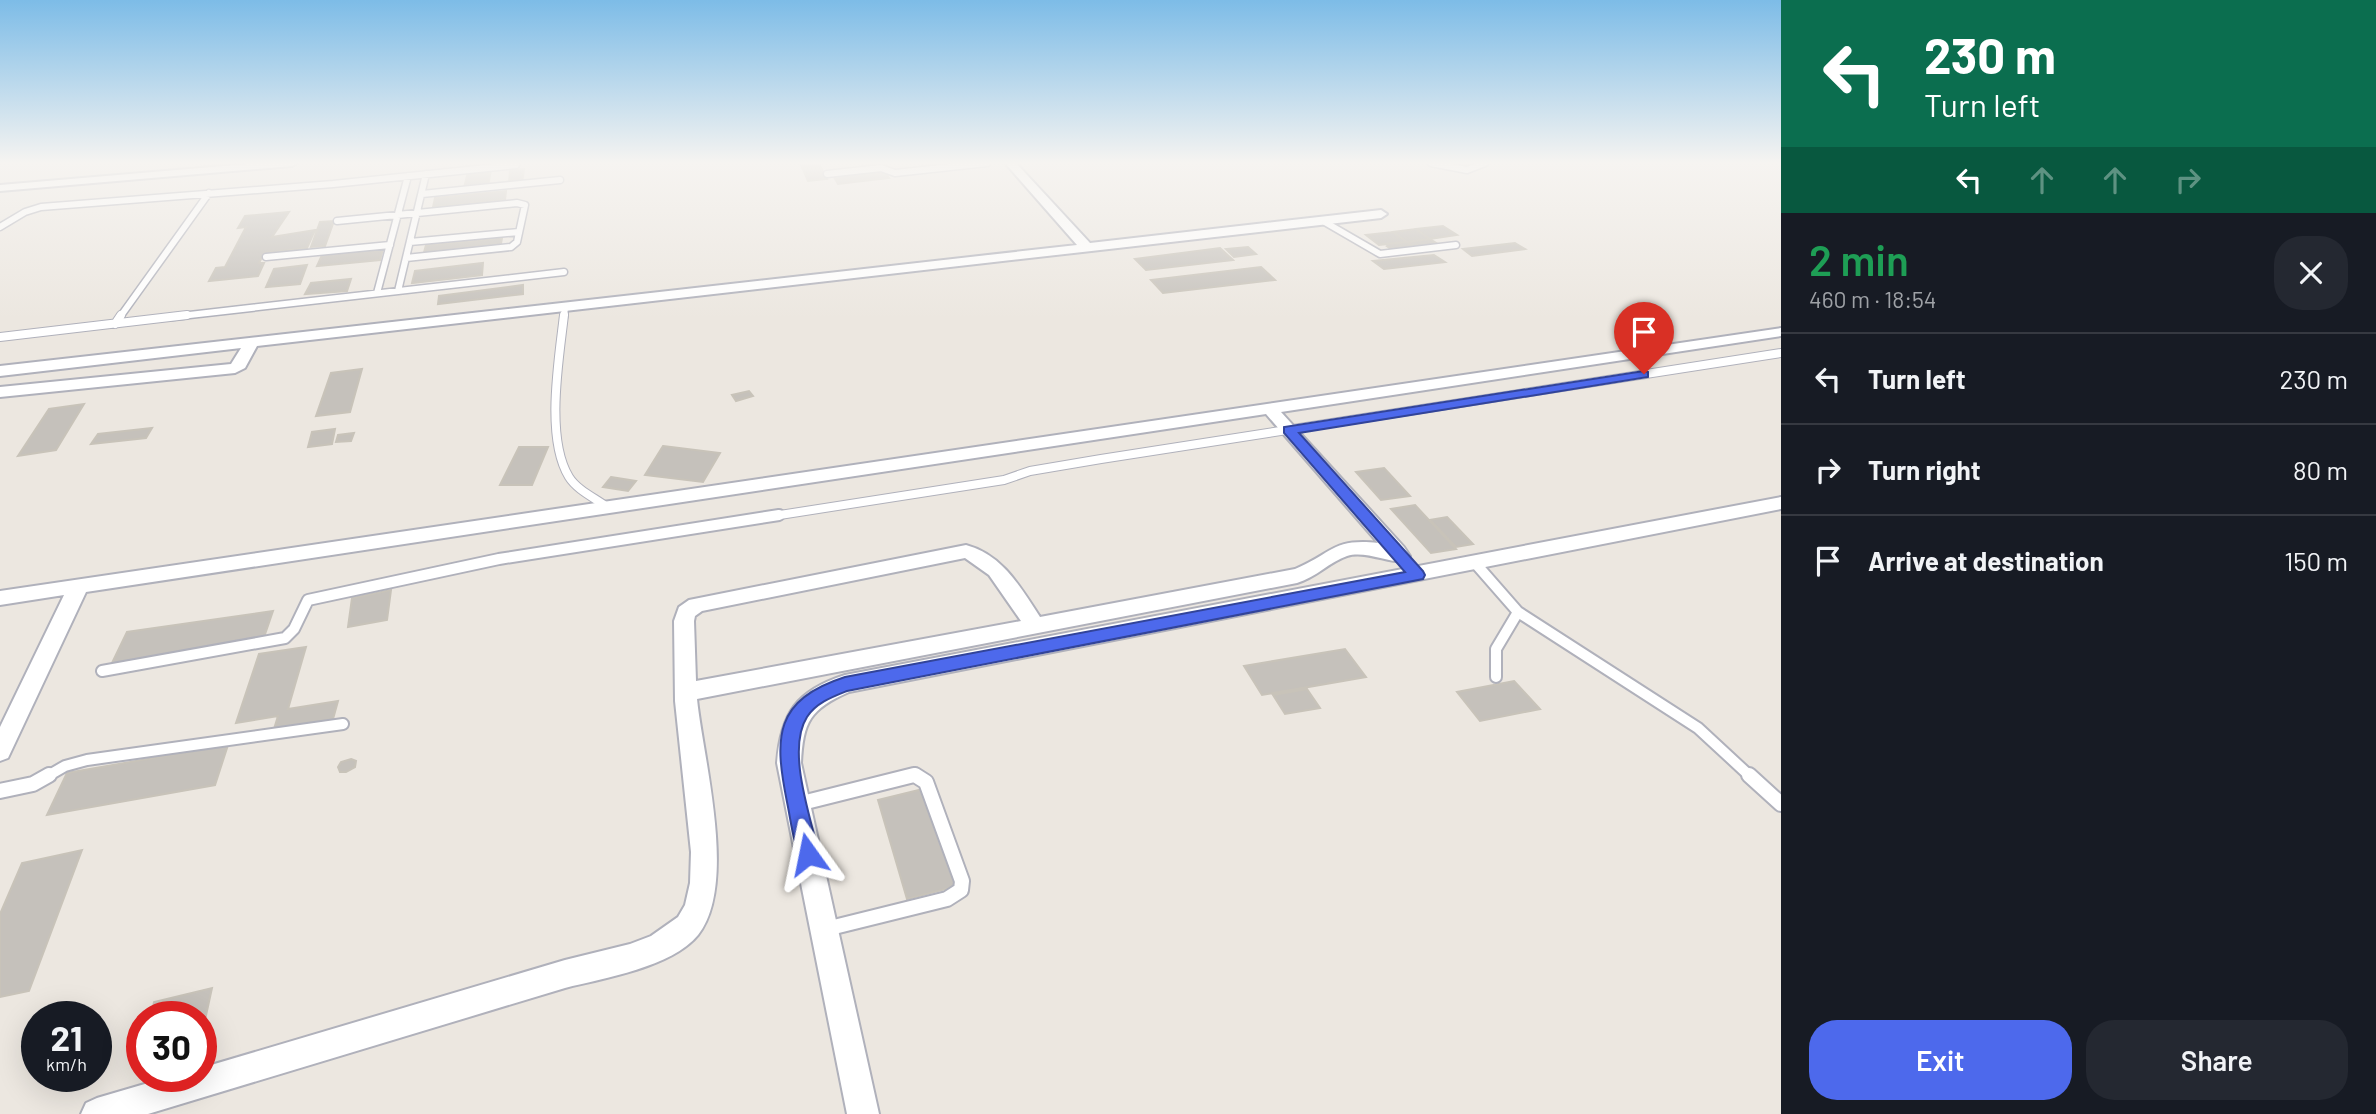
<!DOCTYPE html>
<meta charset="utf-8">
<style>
body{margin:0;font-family:Barlow,sans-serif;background:#242831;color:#f1f3f6;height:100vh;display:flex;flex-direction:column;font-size:26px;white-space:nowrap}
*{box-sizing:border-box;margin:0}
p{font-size:23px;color:#9ea1a6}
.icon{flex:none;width:38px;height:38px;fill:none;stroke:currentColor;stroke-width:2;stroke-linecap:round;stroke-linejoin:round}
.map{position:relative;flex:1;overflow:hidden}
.drawer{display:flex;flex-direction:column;background:#171b24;width:595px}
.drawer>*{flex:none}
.hud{background:#0b6e4f;color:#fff;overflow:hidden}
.speed{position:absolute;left:21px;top:1001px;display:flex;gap:14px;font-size:35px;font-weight:700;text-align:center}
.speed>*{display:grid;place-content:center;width:91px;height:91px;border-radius:50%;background:#171b24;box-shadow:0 7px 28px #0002;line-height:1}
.speed small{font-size:18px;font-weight:400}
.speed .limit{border:10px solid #d22;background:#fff;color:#111}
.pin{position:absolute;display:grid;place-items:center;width:60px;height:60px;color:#fff;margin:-72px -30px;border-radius:50% 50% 50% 0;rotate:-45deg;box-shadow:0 0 7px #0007}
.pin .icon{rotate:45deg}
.me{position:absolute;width:77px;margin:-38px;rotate:348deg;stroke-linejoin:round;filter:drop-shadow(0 0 5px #0008)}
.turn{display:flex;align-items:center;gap:24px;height:147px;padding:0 28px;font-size:32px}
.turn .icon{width:91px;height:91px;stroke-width:2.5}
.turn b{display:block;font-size:49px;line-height:60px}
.lanes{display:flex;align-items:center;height:66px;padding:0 28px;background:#0003;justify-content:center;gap:35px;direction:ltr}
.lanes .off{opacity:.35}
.round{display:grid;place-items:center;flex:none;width:74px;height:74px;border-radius:28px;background:#242831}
.head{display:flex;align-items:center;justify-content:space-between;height:119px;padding:0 28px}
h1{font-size:42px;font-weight:600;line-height:52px;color:#1e9e55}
.cta{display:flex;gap:14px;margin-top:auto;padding:14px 28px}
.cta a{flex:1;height:80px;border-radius:28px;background:#4d69ec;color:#fff;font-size:28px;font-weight:600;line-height:80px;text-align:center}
.cta a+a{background:#242831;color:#f1f3f6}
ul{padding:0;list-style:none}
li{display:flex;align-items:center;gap:21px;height:91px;padding:0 28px;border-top:2px solid #363941}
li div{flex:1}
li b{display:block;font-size:26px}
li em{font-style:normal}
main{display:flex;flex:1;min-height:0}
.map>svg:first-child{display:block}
</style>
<main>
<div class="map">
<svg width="1781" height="1114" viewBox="0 0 1781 1114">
<rect width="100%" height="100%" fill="#ece7e0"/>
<!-- building -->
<path fill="#c5c1bb" stroke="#c8c3b9" stroke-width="2" d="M 819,164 L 827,179 L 808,181 L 801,165 Z
M 524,169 L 522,183 L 509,184 L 510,170 Z
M 491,170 L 488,186 L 464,188 L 468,172 Z
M 884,171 L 889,178 L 838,184 L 834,177 Z
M 506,191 L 505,200 L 433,207 L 435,198 Z
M 289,212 L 272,237 L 315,230 L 307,248 L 264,253 L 259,263 L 264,263 L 258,276 L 209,281 L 216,268 L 225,267 L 246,227 L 238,228 L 245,216 Z
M 334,221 L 325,246 L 311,247 L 320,222 Z
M 1443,226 L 1457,235 L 1430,239 L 1416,229 Z
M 1416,229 L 1430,239 L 1407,242 L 1393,232 Z
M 1393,232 L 1407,242 L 1379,245 L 1366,235 Z
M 502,238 L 500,249 L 423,256 L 426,245 Z
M 1430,239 L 1438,244 L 1414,247 L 1407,242 Z
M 1407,242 L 1414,247 L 1392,250 L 1384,244 Z
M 1515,243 L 1525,249 L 1472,256 L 1463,249 Z
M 1248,247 L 1256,254 L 1234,257 L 1226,249 Z
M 1220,248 L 1233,260 L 1146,270 L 1135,259 Z
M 383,249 L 380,260 L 317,266 L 322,255 Z
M 1434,255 L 1445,262 L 1384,269 L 1373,261 Z
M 483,263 L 482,275 L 412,283 L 415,271 Z
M 307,265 L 300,284 L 266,287 L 274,269 Z
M 1261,267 L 1275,280 L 1163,293 L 1151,280 Z
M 351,279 L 347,291 L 305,294 L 311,283 Z
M 523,285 L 523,294 L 438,304 L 439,296 Z
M 362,369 L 350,412 L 316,416 L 331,373 Z
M 749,391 L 753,396 L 736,401 L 732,395 Z
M 84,404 L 56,450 L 18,456 L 49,409 Z
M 152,428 L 146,438 L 91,444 L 98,434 Z
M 335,429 L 332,444 L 308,447 L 312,432 Z
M 354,433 L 351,441 L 336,442 L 338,435 Z
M 663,446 L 720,453 L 703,482 L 645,475 Z
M 519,447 L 548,447 L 532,485 L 500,485 Z
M 1384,468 L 1410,496 L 1381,500 L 1356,472 Z
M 611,477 L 636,481 L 628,491 L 603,487 Z
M 1415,505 L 1456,549 L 1431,553 L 1391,509 Z
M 1447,517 L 1473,544 L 1456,547 L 1430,520 Z
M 391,590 L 387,620 L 348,627 L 352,598 Z
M 273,611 L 263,640 L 112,663 L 127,632 Z
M 306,647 L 288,709 L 338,701 L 333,719 L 274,729 L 278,716 L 236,723 L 259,654 Z
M 1345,649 L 1366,677 L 1262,695 L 1244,666 Z
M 1514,681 L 1540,709 L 1480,721 L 1457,692 Z
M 1307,689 L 1320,708 L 1285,714 L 1273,695 Z
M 228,745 L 215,785 L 47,815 L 67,773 Z
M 351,759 L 356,761 L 355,767 L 346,772 L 340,772 L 338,767 L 341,762 Z
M 923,789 L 957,886 L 907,899 L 878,800 Z
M 82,850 L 29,991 L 0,997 L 0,914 L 22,863 Z
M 212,988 L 205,1020 L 201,1021 L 201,1017 L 151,1017 L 154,1002 Z"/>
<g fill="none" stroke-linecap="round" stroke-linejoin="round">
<!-- service-far3 casing -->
<g stroke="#b0b1bb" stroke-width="9">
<path id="service-far3" d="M 1431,163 L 1467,170 L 1485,163
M 827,174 L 881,168 L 895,173 L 987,163
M 422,194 L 560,180
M 337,221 L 517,203 L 525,205 L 517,242 L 511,247 L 406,258
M 1323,221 L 1380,254 L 1456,245
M 0,227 L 25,212 L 41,207 L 333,184 L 516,165
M 410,242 L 519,232
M 266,257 L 390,245
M 398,291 L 426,174
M 377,293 L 408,176
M 120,317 L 209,193
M 172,317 L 564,272
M 564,317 L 565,307"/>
</g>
<!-- service-far2 casing -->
<g stroke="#b0b1bb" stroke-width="10">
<path id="service-far2" d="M 564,315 C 559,359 545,438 569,477 C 577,490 595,498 607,507
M 115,324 L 121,315
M 0,337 L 187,315
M 767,517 L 1004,480 L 1030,471 L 1101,459 L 1781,353"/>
</g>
<!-- service-far1 casing -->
<g stroke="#b0b1bb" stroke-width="14">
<path id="service-far1" d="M 1476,564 L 1518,612 L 1698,728 L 1751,777
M 102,671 L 285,638 L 294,629 L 308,600 L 499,559 L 779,515
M 1496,677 L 1496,649 L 1518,612
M 46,777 L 65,766 L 87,760 L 343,724
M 907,777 L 918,777"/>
</g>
<!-- service casing -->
<g stroke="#b0b1bb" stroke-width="18">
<path id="service" d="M 1749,775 L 1781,804
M 0,791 L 33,784 L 49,775
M 798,804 L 914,775
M 826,929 L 947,899 L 961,890 L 962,881 L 926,782 L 915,775"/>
</g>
<!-- minor casing -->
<g stroke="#b0b1bb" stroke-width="4">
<path id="minor" d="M 258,163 L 297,163 L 292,166 L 0,191 L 0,185 Z
M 1005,163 L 1016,163 L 1090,243 L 1381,210 L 1387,214 L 1381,218 L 257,346 L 245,368 L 235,373 L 0,397 L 0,387 L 231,364 L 241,348 L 0,376 L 0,366 L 1077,245 Z
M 1781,328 L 1781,336 L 1281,412 L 1404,547 L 1410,556 L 1407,561 C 1392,565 1367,550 1347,556 C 1329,562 1317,577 1297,583 L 697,699 C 703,759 738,884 698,935 C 672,967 604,978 565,988 L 148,1114 L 81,1114 L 86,1103 L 97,1098 L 172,1076 L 201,1076 L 201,1068 L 565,960 L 630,944 L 651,936 L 678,917 L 685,905 L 690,883 L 691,852 L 675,701 L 674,621 L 679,607 L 689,600 L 966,545 C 1003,555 1020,587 1040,617 L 1295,569 C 1332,554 1332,538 1378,543 L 1266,414 L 86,592 L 8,758 L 0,761 L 0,727 L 64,595 L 0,605 L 0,591 ZM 965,558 L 989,575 L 1021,621 L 696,681 L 694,621 L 695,616 L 702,611 Z
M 1781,497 L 1781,509 L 849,692 C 810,709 803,722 801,763 L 879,1114 L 847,1114 L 777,763 C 781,713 796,691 845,675 Z"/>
</g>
<!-- service-far3 -->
<use href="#service-far3" stroke="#fff" stroke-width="6"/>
<!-- service-far2 -->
<use href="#service-far2" stroke="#fff" stroke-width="8"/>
<!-- service-far1 -->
<use href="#service-far1" stroke="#fff" stroke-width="10"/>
<!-- service -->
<use href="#service" stroke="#fff" stroke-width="14"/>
<!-- minor -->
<use href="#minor" fill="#fff" fill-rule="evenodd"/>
</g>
<!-- sky -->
<linearGradient id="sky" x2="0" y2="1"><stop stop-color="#7dbce7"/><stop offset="0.51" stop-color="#f6f4f1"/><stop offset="1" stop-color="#f6f4f1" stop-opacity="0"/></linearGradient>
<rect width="1781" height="319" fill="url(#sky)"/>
<!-- route -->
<path fill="#4d69ec" stroke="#324499" stroke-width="2" d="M 1644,371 L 1648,372 L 1648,377 L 1299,433 L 1423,571 L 1425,575 L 1423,579 L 847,691 C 832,697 816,703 807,717 C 786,750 811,818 819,854 L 816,861 L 808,864 L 801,861 C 793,843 791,821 787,802 C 774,737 774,700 845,677 L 1405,572 L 1284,433 L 1284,427 Z"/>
</svg>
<div class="speed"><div>21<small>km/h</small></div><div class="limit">30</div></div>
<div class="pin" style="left:1644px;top:374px;background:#d93025"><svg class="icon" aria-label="arrive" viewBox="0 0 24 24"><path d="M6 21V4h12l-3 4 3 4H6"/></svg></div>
<svg class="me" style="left:808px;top:854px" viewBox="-20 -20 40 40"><path d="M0-17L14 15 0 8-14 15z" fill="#4d69ec" stroke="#fff" stroke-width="4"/></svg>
</div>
<section class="drawer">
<div class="hud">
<div class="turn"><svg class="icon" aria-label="left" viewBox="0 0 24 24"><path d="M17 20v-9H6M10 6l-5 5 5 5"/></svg><div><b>230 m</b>Turn left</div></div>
<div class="lanes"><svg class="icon" aria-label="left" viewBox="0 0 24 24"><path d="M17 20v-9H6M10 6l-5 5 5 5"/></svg><svg class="icon off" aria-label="ahead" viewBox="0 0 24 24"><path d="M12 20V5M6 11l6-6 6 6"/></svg><svg class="icon off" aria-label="ahead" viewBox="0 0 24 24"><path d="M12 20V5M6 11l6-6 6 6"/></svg><svg class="icon off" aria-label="right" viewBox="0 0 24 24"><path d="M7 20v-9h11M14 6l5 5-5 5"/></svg></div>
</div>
<div class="head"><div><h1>2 min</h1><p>460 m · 18:54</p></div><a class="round"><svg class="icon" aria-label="close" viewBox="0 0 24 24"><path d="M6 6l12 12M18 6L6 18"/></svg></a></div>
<ul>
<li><svg class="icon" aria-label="left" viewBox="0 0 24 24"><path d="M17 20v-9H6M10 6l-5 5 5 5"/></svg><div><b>Turn left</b></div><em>230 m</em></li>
<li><svg class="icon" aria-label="right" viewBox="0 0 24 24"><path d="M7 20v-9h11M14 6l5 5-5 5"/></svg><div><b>Turn right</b></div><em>80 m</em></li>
<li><svg class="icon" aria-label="arrive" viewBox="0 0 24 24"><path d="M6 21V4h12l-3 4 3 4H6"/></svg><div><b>Arrive at destination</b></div><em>150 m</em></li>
</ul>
<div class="cta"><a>Exit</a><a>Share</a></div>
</section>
</main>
